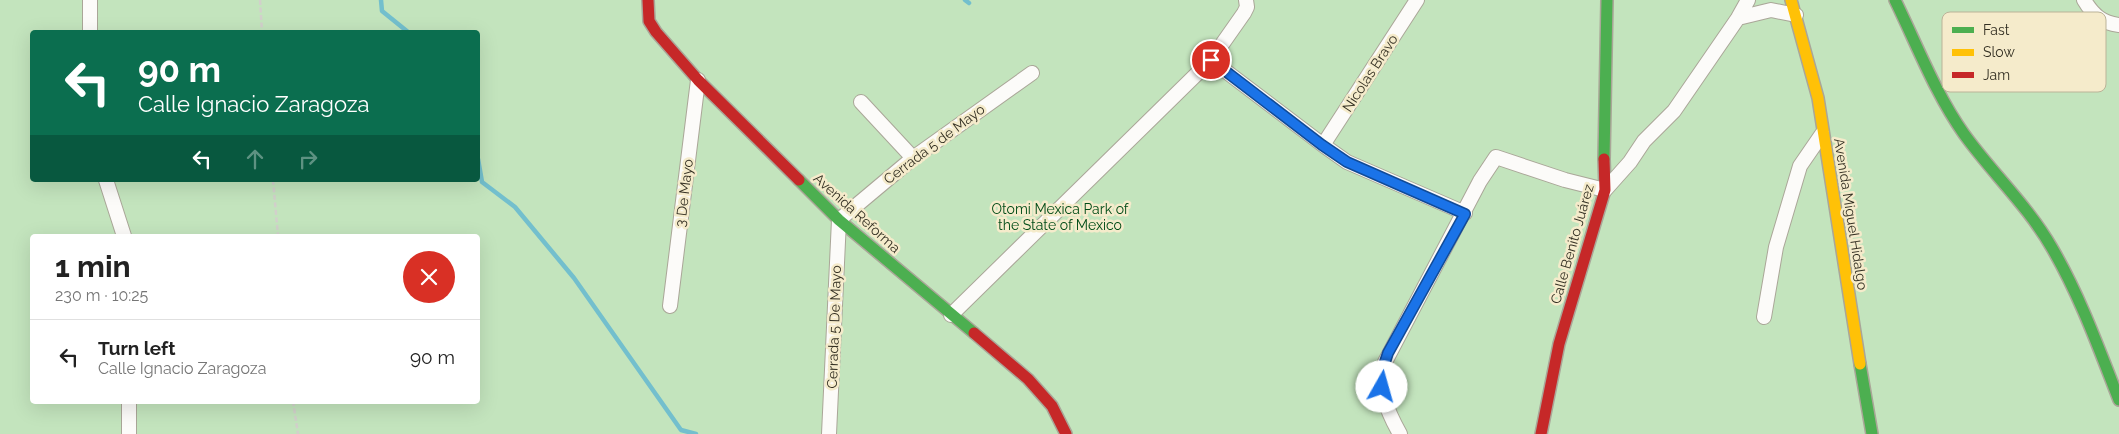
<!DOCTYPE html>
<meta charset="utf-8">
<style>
body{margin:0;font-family:Raleway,sans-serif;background:#f2f2f2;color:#222;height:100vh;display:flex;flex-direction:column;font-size:19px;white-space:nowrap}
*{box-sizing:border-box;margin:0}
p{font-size:16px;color:#767676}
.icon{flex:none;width:28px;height:28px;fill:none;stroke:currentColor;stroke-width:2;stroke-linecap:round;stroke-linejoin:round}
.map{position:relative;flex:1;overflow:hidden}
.side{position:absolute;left:30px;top:234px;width:450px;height:170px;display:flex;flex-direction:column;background:#fff;border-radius:5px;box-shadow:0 5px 20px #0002}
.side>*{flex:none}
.hud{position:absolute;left:30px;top:30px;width:450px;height:152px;border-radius:5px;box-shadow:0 5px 20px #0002;background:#0b6e4f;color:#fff;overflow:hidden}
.pin{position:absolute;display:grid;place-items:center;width:42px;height:42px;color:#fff;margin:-21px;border:2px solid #fff;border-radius:50%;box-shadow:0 1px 5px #0007}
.me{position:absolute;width:55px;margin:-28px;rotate:7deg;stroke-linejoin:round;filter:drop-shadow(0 0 4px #0008)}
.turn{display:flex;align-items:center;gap:18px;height:105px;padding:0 25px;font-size:22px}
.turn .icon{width:65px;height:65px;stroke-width:2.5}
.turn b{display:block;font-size:35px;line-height:42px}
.lanes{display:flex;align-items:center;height:48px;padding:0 25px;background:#0003;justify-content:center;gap:25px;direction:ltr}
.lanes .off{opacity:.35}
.round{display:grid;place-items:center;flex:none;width:52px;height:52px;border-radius:26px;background:#f2f2f2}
.overview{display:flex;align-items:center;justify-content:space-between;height:85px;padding:0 25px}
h1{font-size:30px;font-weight:700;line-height:38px}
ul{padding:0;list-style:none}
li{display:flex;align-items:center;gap:15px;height:75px;padding:0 25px;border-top:1px solid #e0e0e0}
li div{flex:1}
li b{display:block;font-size:19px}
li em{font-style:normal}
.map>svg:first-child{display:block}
</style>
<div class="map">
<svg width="2119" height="434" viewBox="0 0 2119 434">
<rect width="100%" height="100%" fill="#ebe6d5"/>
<!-- green -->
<path fill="#c3e4bd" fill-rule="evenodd" d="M 0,0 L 2119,0 L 2119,434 L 0,434 ZM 32,32 L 478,32 L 478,180 L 32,180 ZM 32,236 L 478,236 L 478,401 L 32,401 Z"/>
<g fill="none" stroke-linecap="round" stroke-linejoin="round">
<!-- stream -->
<path stroke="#73bfcd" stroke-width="4.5" d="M 381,0 L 382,11 L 408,32
M 965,0 L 969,3
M 478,159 L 482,182 L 515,207 L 574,278 L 681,430 L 696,434"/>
<!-- street casing -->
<g stroke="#aaa698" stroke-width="16">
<path id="street" d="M 2084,0 C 2093,15 2102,23 2119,25
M 1738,18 L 1771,10 L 1796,15
M 90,32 L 90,0
M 1211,60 L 1323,145 L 1347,162 L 1465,213
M 861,102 L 913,158
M 1323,145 L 1417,0
M 106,180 L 124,236
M 670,306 L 698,80
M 951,315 L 1211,60 L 1244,13 L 1247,7 L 1246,0
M 1764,317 L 1776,247 L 1800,166 L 1822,134
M 129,401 L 129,434
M 829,434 L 839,220 L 913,158 L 1032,73
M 1400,434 C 1387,411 1377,388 1385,362 L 1480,181 L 1496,157 L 1565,180 L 1605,190 L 1630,162 L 1644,141 L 1674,111 L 1738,18 L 1748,0"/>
</g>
<!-- fast casing -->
<g stroke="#aaa698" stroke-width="14">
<path id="fast" d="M 1895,0 C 1917,45 1935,93 1964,134 C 1992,173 2028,206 2052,248 C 2080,296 2099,349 2119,400
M 1604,159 L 1607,0
M 799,180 L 839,220 L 974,333
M 1860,364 L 1872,434"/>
</g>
<!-- slow casing -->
<g stroke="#aaa698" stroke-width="14">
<path id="slow" d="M 1791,0 L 1818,98 L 1860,364"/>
</g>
<!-- jam casing -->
<g stroke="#aaa698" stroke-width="14">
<path id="jam" d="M 648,0 L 649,21 L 656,32 L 698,80 L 799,180
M 974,333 L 1028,379 L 1052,406 L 1066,434
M 1541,434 L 1559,344 L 1605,190 L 1604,159"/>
</g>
<!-- path -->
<path stroke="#d2d0cb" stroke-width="2.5" stroke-dasharray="5 2.5" stroke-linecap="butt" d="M 260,0 L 262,32
M 273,180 L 278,236
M 293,401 L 298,434"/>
<!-- street -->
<use href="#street" stroke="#fcfbf9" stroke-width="14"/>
<!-- fast -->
<use href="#fast" stroke="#4caf50" stroke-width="11"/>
<!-- slow -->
<use href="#slow" stroke="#ffc107" stroke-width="11"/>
<!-- jam -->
<use href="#jam" stroke="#c62828" stroke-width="11"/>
</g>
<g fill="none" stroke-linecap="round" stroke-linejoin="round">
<!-- route casing -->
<g stroke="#114b97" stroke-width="12">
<path id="route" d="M 1211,60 L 1322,145 L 1347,162 L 1465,214 L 1388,353 L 1383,368 L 1382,387"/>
</g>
<!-- route -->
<use href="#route" stroke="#1a73e8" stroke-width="9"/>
</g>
<g text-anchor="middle" stroke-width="5" stroke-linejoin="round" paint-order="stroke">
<!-- street labels -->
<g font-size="14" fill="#332f22" stroke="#f5ebcb">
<text transform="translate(1370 73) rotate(-57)" y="5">Nicolas Bravo</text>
<text transform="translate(934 144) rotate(-37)" y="5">Cerrada 5 de Mayo</text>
<text transform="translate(684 193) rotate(-83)" y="5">3 De Mayo</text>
<text transform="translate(857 213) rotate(42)" y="5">Avenida Reforma</text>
<text transform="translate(1851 214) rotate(81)" y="5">Avenida Miguel Hidalgo</text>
<text transform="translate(1572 244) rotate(-74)" y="5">Calle Benito Juárez</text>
<text transform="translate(834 327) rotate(-88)" y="5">Cerrada 5 De Mayo</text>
</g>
<!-- park labels -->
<g font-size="14" fill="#004c17" stroke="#f5ebcb">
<text x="1060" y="214">Otomi Mexica Park of<tspan x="1060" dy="16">the State of Mexico</tspan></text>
</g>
</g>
<!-- legend -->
<rect x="1942" y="12" width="164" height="80" rx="8" fill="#f5ebcb" stroke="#bbb398" stroke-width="1"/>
<rect x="1952" y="27" width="22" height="6" fill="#4caf50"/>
<rect x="1952" y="49" width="22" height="7" fill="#ffc107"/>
<rect x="1952" y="72" width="22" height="6" fill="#c62828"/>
<g font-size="14" fill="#332f22">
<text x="1983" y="35">Fast</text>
<text x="1983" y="57">Slow</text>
<text x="1983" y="80">Jam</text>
</g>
</svg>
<div class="pin" style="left:1211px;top:60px;background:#d93025"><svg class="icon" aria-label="arrive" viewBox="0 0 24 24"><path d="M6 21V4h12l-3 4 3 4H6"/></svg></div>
<svg class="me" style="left:1382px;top:387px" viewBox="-20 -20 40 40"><circle r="19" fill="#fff"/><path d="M0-13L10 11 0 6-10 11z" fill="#1a73e8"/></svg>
<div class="hud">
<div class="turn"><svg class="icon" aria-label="left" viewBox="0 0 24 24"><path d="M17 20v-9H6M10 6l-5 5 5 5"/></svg><div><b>90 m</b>Calle Ignacio Zaragoza</div></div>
<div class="lanes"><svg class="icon" aria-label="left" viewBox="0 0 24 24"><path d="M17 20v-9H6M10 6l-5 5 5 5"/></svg><svg class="icon off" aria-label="ahead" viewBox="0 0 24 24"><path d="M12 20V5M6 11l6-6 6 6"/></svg><svg class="icon off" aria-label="right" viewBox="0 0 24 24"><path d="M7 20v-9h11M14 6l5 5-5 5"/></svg></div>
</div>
<section class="side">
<div class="overview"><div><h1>1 min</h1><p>230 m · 10:25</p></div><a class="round" style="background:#d93025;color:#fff"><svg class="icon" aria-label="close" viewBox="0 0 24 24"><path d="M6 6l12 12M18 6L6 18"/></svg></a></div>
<ul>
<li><svg class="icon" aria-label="left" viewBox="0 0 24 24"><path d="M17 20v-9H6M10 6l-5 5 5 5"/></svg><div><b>Turn left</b><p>Calle Ignacio Zaragoza</p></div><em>90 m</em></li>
</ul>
</section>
</div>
